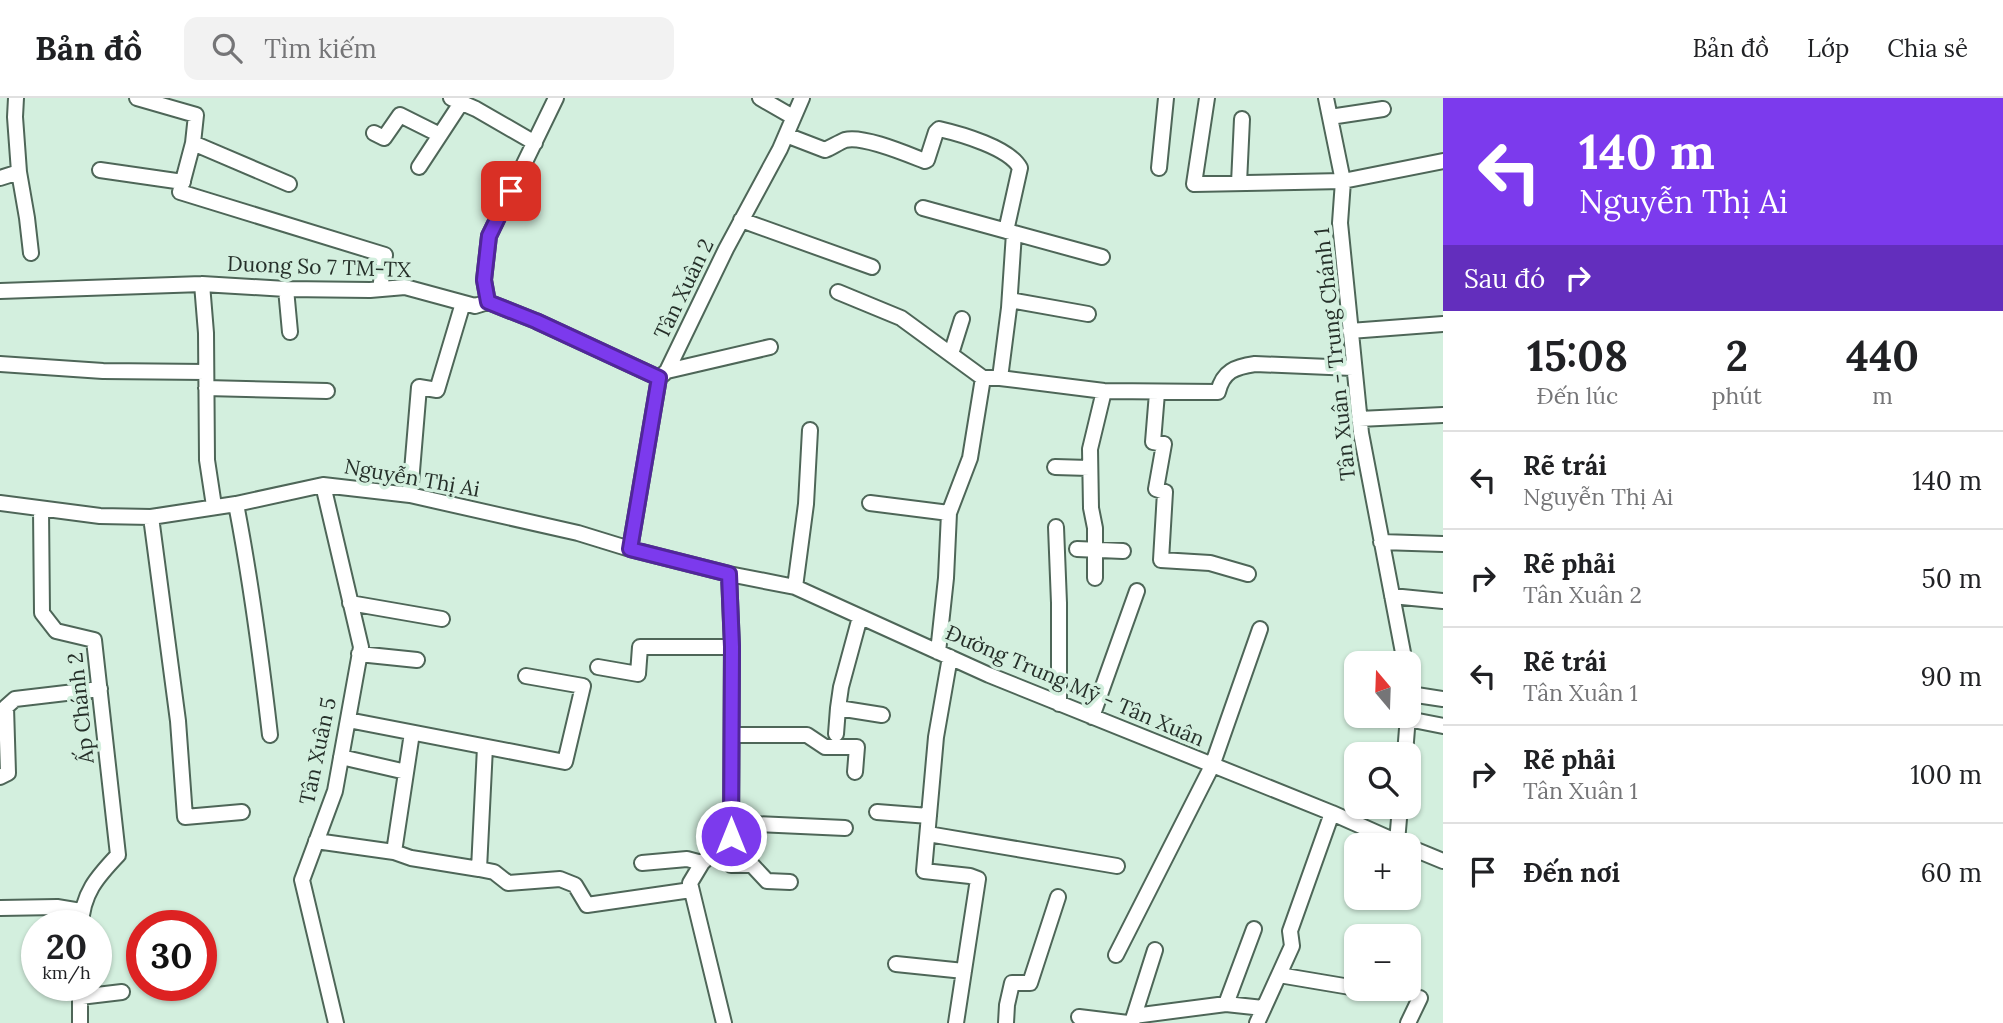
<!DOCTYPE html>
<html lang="vi">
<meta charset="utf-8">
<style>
body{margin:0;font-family:Lora,serif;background:#f2f2f2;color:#202124;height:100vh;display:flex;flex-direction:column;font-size:26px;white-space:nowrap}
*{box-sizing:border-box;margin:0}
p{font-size:23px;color:#757577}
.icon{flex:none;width:38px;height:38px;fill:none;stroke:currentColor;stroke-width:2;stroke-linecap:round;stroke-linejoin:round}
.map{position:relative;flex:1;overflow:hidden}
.panel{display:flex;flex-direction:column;background:#fff;width:560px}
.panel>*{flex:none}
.banner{background:#7c3aed;color:#fff;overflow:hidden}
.needle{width:46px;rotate:341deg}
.fabs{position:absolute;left:1344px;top:553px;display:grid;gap:14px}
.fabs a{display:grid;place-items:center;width:77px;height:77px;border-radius:14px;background:#fff;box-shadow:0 2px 5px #0004;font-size:35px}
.speed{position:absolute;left:21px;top:812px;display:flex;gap:14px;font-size:35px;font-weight:700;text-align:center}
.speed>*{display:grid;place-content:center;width:91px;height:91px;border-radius:50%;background:#fff;box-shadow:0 2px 5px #0004;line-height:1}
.speed small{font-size:18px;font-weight:400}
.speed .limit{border:10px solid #d22;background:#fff;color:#111}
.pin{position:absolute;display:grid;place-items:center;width:60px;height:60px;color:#fff;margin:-30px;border-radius:14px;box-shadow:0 4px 10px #0006}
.me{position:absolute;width:77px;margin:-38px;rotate:0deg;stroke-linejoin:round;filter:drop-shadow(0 0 5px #0008)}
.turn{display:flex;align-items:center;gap:24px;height:147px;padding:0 21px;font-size:32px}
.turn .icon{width:91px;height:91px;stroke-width:2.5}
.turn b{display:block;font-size:49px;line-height:60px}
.then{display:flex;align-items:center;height:66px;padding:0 21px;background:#0003;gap:14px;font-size:26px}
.eta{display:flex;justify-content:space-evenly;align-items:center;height:119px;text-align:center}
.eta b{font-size:42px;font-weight:700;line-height:49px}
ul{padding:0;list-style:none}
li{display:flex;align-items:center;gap:21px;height:98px;padding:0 21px;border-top:2px solid #e0e0e0}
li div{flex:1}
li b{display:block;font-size:26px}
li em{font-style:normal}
header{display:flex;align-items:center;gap:42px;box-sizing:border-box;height:98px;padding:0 35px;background:#fff;border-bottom:2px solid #e0e0e0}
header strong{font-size:33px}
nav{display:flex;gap:38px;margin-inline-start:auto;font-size:24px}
.search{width:490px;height:63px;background:#f2f2f2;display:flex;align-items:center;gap:18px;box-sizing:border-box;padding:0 24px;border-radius:14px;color:#757577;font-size:26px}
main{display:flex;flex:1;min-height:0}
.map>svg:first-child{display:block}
</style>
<header>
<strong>Bản đồ</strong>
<div class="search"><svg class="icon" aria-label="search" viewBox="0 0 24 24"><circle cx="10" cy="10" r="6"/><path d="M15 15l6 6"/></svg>Tìm kiếm</div>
<nav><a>Bản đồ</a><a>Lớp</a><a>Chia sẻ</a></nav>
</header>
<main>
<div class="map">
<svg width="1443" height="925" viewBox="0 0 1443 925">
<rect width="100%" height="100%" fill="#d3efde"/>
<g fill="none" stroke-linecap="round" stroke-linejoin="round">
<!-- minor casing -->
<g stroke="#4e6658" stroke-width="18">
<path id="minor" d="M 137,0 L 196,17 L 193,45 L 180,94 L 385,157 L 380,191
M 451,0 L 476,11 L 535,45
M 556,0 L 489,138 L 484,182 L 488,204 L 536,223 L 659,280
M 760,0 L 793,19
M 1207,0 L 1194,86 L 1343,83 L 1443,63
M 1326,0 L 1343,83 L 1340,125 L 1361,335 L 1405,565
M 1330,19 L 1383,11
M 374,35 L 384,40 L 400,17 L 440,37
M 786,37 L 825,52 C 832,49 838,45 845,42 C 863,37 907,56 925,63 L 927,62 L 936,34 L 939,31 C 961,36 1010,50 1020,70 L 1006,133
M 193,45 L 289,86
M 419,69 L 461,5
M 1159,70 L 1166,0
M 100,72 L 183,84
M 19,74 L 27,120 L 31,155
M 0,80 L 19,74 L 15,19 L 16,0
M 1239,85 L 1242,21
M 923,110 L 1014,135 L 1009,210 L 1000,280
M 741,122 L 872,169
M 1014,135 L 1102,159
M 286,191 L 290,234
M 0,193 L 202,186
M 838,194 L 901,220 L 983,280 L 970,360 L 949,415 L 946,480 L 938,554
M 1010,202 L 1088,216
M 1350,233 L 1443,226
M 951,256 L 962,221
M 0,266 L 103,273 L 206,274
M 667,273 L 770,249
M 983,280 L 1000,280 L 1104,293 L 1218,294 C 1223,273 1235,269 1255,266 L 1353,270
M 206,290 L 327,293
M 1157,295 L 1153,344 L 1164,346 L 1156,391 L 1165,394 L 1161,462 L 1210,465 L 1248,476
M 1359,321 L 1443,317
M 1055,369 L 1089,370
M 323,387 L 361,549 L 335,693 L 302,782 L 336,925
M 410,397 L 419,289 L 437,292 L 463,205
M 0,405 L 100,418 L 151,419 L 236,406 L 323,387 L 410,397 L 578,435 L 630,451 L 729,476 L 795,489 L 989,577 L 1332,715 L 1404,747
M 870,405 L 949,415
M 236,406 C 251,483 261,559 270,637
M 214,408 L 207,362 L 206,235 L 202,186 L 286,191 L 370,192 L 405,189 L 475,208 L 488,204
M 41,411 L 42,515 L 56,533 L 94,542 L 118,757 C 97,779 82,796 81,828
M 151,419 L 178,623 L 185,719 L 242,714
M 1056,429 L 1059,505 L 1059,606
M 1381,444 L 1443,446
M 630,451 L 659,280 L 667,273 L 726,151 L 780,51 L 802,0
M 1077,451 L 1123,453
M 1095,480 L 1095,430 L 1091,410 L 1090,351 L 1104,293
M 795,489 L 806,406 L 810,332
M 1392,498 L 1443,503
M 350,505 L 442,521
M 860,519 L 841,589 L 838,610 L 882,617
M 359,556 L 417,562
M 950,559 L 936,639 L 924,773 L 970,778 L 978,781 L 956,925
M 598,569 L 638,576 L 640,549 L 732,549
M 1410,596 L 1443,601
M 1092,619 L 1137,493
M 1408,621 L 1443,628
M 348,622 L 565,664 L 583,588 L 526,578
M 412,635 L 394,754 L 411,760 L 479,771 L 485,649
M 836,636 L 838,610
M 732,637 L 807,637 L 825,649 L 857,649 L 855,674
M 1405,656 L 1408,618
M 341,659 L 406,674
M 0,679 L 8,675 L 6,609 L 15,601 L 100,591
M 877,714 L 929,718
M 731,725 L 845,730
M 928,736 L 1117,768
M 316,743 L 394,754
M 1397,744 L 1400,709
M 1409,749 L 1443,763
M 716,752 L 731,767 L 752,767 L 767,783 L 790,784
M 642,765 L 687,761 L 702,765
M 479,771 L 494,774 L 508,785 L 560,781 L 575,787 L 587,807 L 691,792
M 0,810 L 57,809 L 81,813
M 1116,857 L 1212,668 L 1260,531
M 896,866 L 964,873
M 1279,877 L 1356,890
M 1359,891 L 1373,893
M 80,899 L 122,894
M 1226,906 L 1254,831
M 1134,918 L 1155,852
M 1079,919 L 1128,925
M 80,925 L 80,887
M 724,925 L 690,785 L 702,765 L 731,738 L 732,549 L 729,476
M 1006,925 L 1007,907 L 1012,885 L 1030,885 L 1058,799
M 1132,925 L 1134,918 L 1226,906 L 1263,910
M 1257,925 L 1292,848 L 1290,833 L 1332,715
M 1408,925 L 1420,900"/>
</g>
<!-- minor -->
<use href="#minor" stroke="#fff" stroke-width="14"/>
</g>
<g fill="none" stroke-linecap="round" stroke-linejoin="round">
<!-- route casing -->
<g stroke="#51269a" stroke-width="18">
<path id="route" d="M 511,93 L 489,138 L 484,182 L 488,204 L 536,223 L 659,280 L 630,451 L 729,476 L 732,549 L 731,738"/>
</g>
<!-- route -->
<use href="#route" stroke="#7c3aed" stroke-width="12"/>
</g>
<g text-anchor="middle" stroke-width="7" stroke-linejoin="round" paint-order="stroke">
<!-- street labels -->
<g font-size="21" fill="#252f29" stroke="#d3efde">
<text transform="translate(319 169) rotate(2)" y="7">Duong So 7 TM-TX</text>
<text transform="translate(684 191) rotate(-64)" y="7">Tân Xuân 2</text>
<text transform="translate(1335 256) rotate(-96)" y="7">Tân Xuân - Trung Chánh 1</text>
<text transform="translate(412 380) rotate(10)" y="7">Nguyễn Thị Ai</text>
<text transform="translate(1075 588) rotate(23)" y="7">Đường Trung Mỹ - Tân Xuân</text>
<text transform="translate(81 610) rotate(-96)" y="7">Ấp Chánh 2</text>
<text transform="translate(318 653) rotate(-78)" y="7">Tân Xuân 5</text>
</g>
</g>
</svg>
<div class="fabs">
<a><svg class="needle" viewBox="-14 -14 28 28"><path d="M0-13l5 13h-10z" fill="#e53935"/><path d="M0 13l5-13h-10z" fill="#757577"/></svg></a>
<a><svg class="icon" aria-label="search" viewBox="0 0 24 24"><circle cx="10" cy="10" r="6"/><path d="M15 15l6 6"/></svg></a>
<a>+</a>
<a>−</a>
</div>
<div class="speed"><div>20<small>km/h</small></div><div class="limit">30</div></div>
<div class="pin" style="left:511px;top:93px;background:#d93025"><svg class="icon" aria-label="arrive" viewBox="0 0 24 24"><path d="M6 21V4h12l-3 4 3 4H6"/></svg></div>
<svg class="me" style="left:731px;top:738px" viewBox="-20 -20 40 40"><circle r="17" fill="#7c3aed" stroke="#fff" stroke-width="3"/><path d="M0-11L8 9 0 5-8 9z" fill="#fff"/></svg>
</div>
<section class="panel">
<div class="banner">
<div class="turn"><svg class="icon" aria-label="left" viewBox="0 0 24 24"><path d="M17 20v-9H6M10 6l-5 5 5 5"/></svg><div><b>140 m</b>Nguyễn Thị Ai</div></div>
<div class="then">Sau đó<svg class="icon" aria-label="right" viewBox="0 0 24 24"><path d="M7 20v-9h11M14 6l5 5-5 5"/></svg></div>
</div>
<div class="eta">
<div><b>15:08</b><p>Đến lúc</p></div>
<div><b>2</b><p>phút</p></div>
<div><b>440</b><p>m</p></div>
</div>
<ul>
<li><svg class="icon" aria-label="left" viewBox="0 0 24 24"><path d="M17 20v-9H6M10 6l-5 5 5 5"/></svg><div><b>Rẽ trái</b><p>Nguyễn Thị Ai</p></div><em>140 m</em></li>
<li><svg class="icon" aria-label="right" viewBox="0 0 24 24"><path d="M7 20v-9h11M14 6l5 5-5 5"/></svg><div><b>Rẽ phải</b><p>Tân Xuân 2</p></div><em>50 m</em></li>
<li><svg class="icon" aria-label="left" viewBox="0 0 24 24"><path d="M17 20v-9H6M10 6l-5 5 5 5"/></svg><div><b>Rẽ trái</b><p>Tân Xuân 1</p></div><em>90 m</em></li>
<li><svg class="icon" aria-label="right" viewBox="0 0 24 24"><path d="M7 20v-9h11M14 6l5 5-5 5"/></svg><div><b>Rẽ phải</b><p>Tân Xuân 1</p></div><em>100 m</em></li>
<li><svg class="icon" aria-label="arrive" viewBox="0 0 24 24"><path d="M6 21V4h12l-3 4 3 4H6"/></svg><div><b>Đến nơi</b></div><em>60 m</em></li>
</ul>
</section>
</main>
